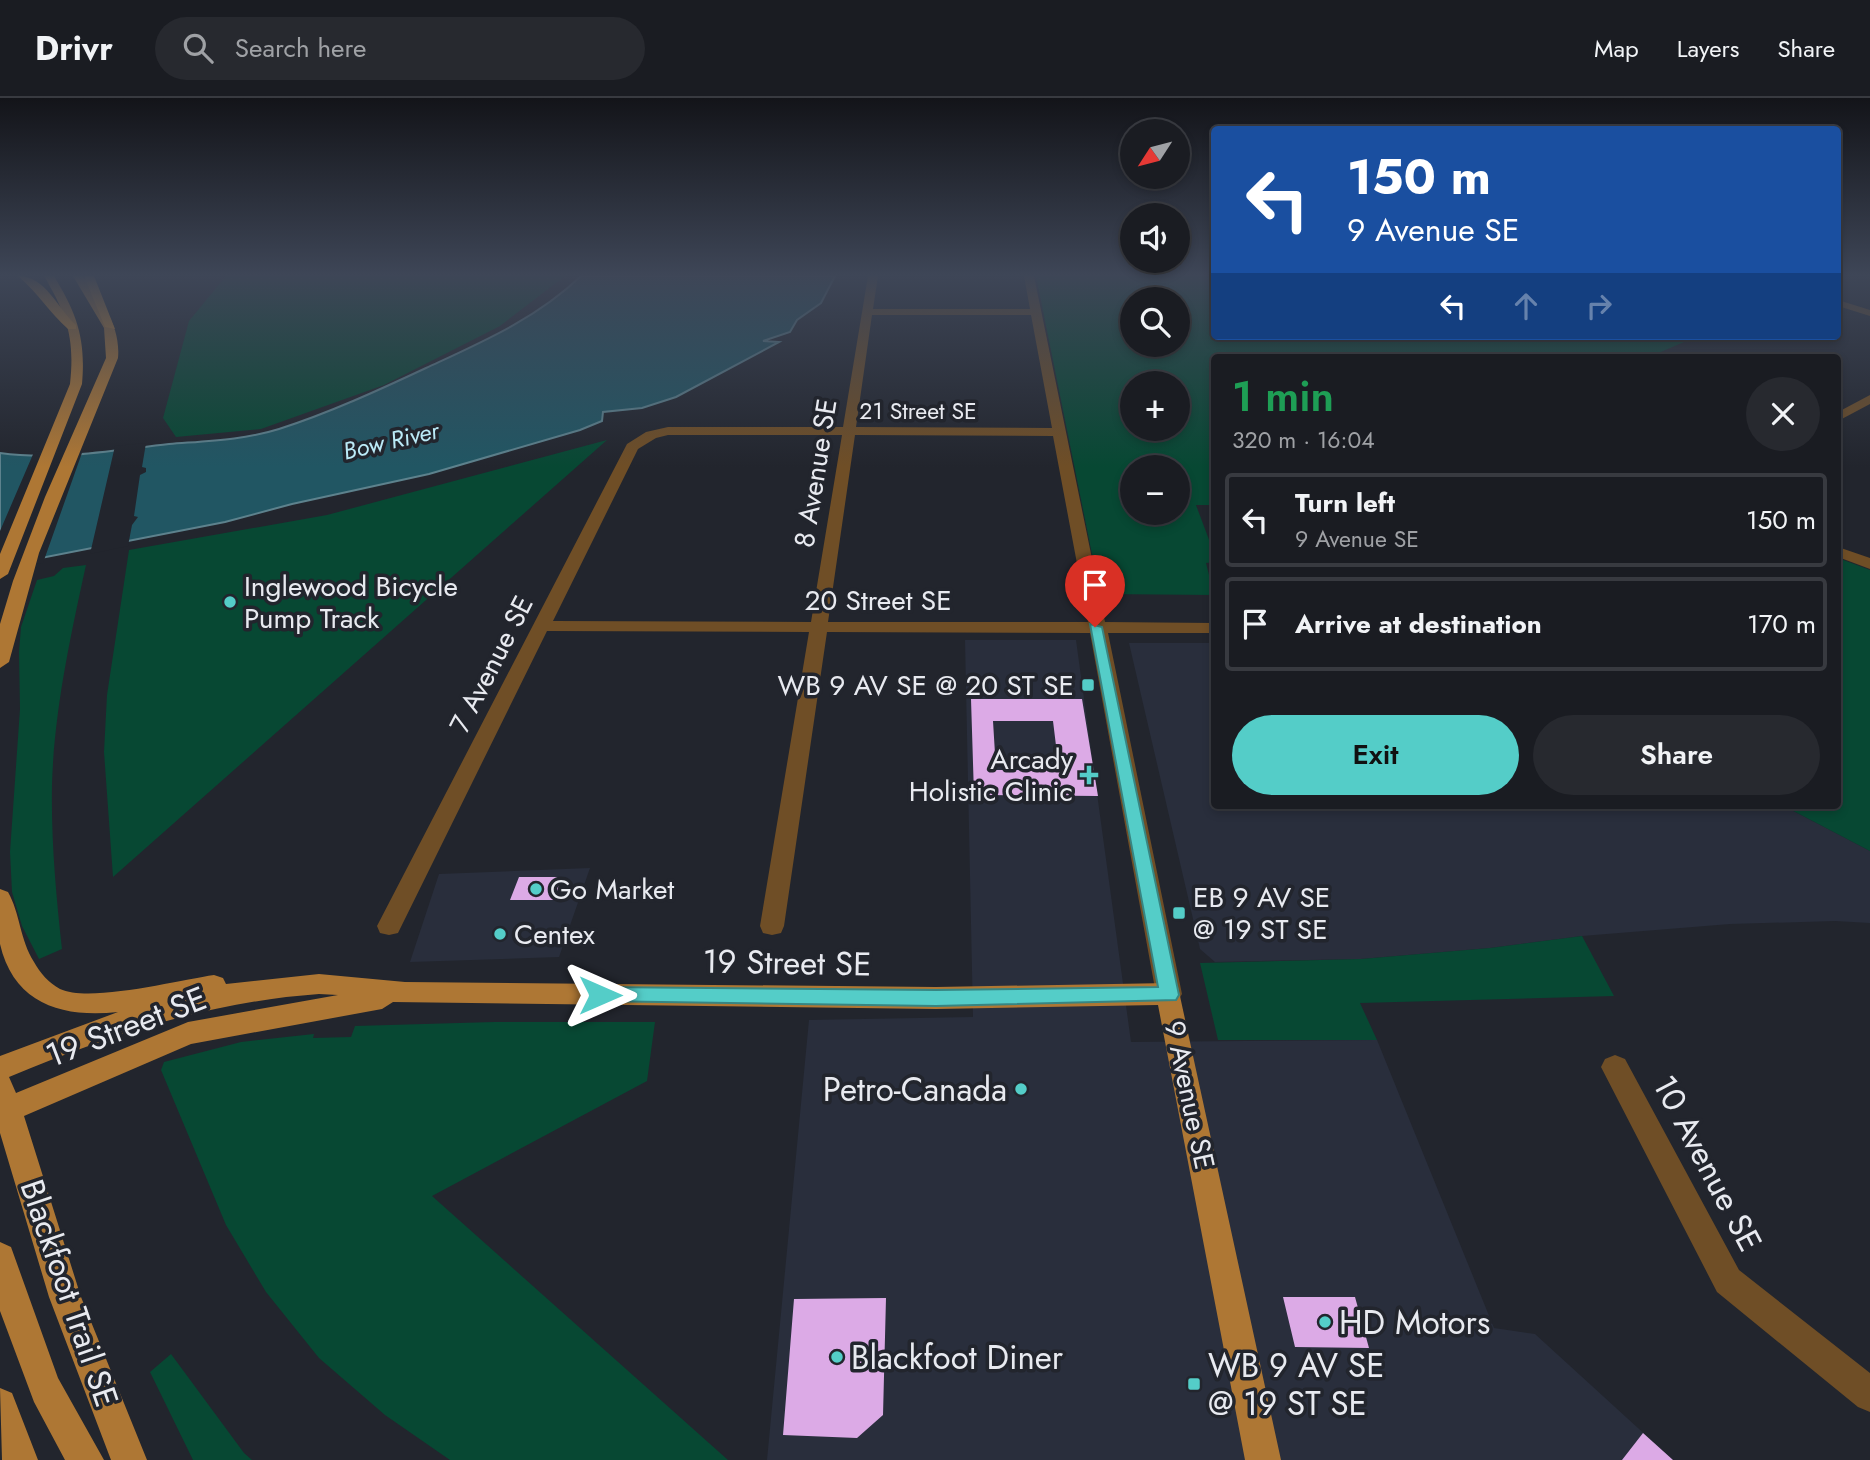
<!DOCTYPE html>
<meta charset="utf-8">
<style>
body{margin:0;font-family:Jost,sans-serif;background:#27292f;color:#f1f3f6;height:100vh;display:flex;flex-direction:column;font-size:26px;white-space:nowrap}
*{box-sizing:border-box;margin:0}
p{font-size:23px;color:#9fa1a5}
.icon{flex:none;width:38px;height:38px;fill:none;stroke:currentColor;stroke-width:2;stroke-linecap:round;stroke-linejoin:round}
.map{position:relative;flex:1;overflow:hidden}
.details{position:absolute;left:1211px;top:256px;width:630px;height:455px;display:flex;flex-direction:column;background:#1a1c22;border-radius:7px;box-shadow:0 4px 10px #0003,0 0 0 2px #383a40}
.details>*{flex:none}
.top-card{position:absolute;left:1211px;top:28px;width:630px;height:214px;border-radius:7px;box-shadow:0 4px 10px #0003,0 0 0 2px #383a40;background:#1a4fa0;color:#fff;overflow:hidden}
.needle{width:46px;rotate:234deg}
.buttons{position:absolute;left:1120px;top:21px;display:grid;gap:14px}
.buttons a{display:grid;place-items:center;width:70px;height:70px;border-radius:50%;background:#1a1c22;box-shadow:0 4px 10px #0003,0 0 0 2px #383a40;font-size:35px}
.pin{position:absolute;display:grid;place-items:center;width:60px;height:60px;color:#fff;margin:-72px -30px;border-radius:50% 50% 50% 0;rotate:-45deg;box-shadow:0 0 7px #0007}
.pin .icon{rotate:45deg}
.me{position:absolute;width:77px;margin:-38px;rotate:90deg;stroke-linejoin:round;filter:drop-shadow(0 0 5px #0008)}
.turn{display:flex;align-items:center;gap:24px;height:147px;padding:0 21px;font-size:32px}
.turn .icon{width:91px;height:91px;stroke-width:2.5}
.turn b{display:block;font-size:49px;line-height:60px}
.lanes{display:flex;align-items:center;height:66px;padding:0 21px;background:#0003;justify-content:center;gap:35px;direction:ltr}
.lanes .off{opacity:.35}
.round{display:grid;place-items:center;flex:none;width:74px;height:74px;border-radius:37px;background:#27292f}
.headline{display:flex;align-items:center;justify-content:space-between;height:119px;padding:0 21px}
h1{font-size:42px;font-weight:600;line-height:52px;color:#1e9e55}
.primary-button{display:flex;gap:14px;margin-top:auto;padding:14px 21px}
.primary-button a{flex:1;height:80px;border-radius:42px;background:#54cdc8;color:#111;font-size:28px;font-weight:600;line-height:80px;text-align:center}
.primary-button a+a{background:#27292f;color:#f1f3f6}
ul{padding:0;list-style:none}
li{display:flex;align-items:center;gap:21px;height:94px;margin:0 14px 10px;padding:0 7px;border:4px solid #383a40;border-radius:7px}
li div{flex:1}
li b{display:block;font-size:26px}
li em{font-style:normal}
header{display:flex;align-items:center;gap:42px;box-sizing:border-box;height:98px;padding:0 35px;background:#1a1c22;border-bottom:2px solid #383a40}
header strong{font-size:33px}
nav{display:flex;gap:38px;margin-inline-start:auto;font-size:24px}
.search{width:490px;height:63px;background:#27292f;display:flex;align-items:center;gap:18px;box-sizing:border-box;padding:0 24px;border-radius:38px;color:#9fa1a5;font-size:26px}
.map>svg:first-child{display:block}
</style>
<header>
<strong>Drivr</strong>
<div class="search"><svg class="icon" aria-label="search" viewBox="0 0 24 24"><circle cx="10" cy="10" r="6"/><path d="M15 15l6 6"/></svg>Search here</div>
<nav><a>Map</a><a>Layers</a><a>Share</a></nav>
</header>
<div class="map">
<svg width="1870" height="1362" viewBox="0 0 1870 1362">
<rect width="100%" height="100%" fill="#22252d"/>
<!-- built -->
<path fill="#292e3c" d="M 965,542 L 1076,542 L 1131,944 L 1377,942 L 1494,1230 L 1535,1236 L 1673,1362 L 767,1362 L 809,922 L 973,919 Z
M 1129,545 L 1214,545 L 1214,707 L 1782,707 L 1870,753 L 1870,825 L 1835,823 L 1730,826 L 1582,838 L 1490,850 L 1361,861 L 1215,864 L 1200,851 Z
M 590,770 L 559,859 L 410,864 L 439,776 Z"/>
<!-- green -->
<path fill="#074833" fill-rule="evenodd" d="M 226,178 L 565,178 L 500,228 L 384,287 L 261,331 L 176,339 L 163,320 L 189,223 Z
M 1036,178 L 1214,178 L 1214,238 L 1698,238 L 1649,259 L 1214,259 L 1214,407 L 1196,407 L 1214,455 L 1214,464 L 1206,465 L 1214,497 L 1100,496 ZM 1178,201 L 1178,247 L 1132,247 L 1132,201 ZM 1178,285 L 1178,331 L 1132,331 L 1132,285 ZM 1132,369 L 1178,369 L 1178,415 L 1132,415 Z
M 607,342 L 113,779 L 104,654 L 107,597 L 129,452 L 327,417 Z
M 1838,460 L 1870,472 L 1870,753 L 1782,707 L 1838,707 Z
M 86,467 C 71,536 54,613 52,687 C 51,742 56,796 62,851 L 39,861 L 22,828 L 12,794 L 10,754 L 20,611 L 19,554 L 21,529 L 37,482 L 54,478 L 63,470 Z
M 1582,838 L 1614,898 L 1360,905 L 1377,942 L 1218,942 L 1200,865 L 1361,861 L 1490,850 Z
M 494,924 L 655,924 L 647,983 L 432,1098 L 728,1362 L 450,1362 L 385,1317 L 319,1260 L 266,1194 L 226,1127 L 161,972 L 164,964 L 241,944 L 314,936 L 313,940 L 351,939 L 355,928 Z
M 171,1256 L 244,1355 L 252,1362 L 193,1362 L 150,1274 Z"/>
<!-- water -->
<path fill="#215663" stroke="#5d828d" stroke-width="2" d="M 581,178 L 835,178 L 821,205 L 797,222 L 790,234 L 763,243 L 779,244 L 676,299 L 642,310 L 603,314 L 602,323 L 580,332 L 429,376 L 292,406 L 225,424 L 0,468 L 0,355 C 55,363 114,352 169,346 C 206,343 244,342 279,331 C 329,315 379,292 426,270 C 482,244 536,221 581,178 Z"/>
<!-- pier -->
<path fill="#22252d" d="M 146,345 L 142,369 L 146,370 L 146,374 L 140,377 L 134,418 L 138,419 L 132,427 L 128,448 L 90,456 L 115,348 Z
M 83,352 L 43,465 L 0,472 L 0,433 L 34,354 Z"/>
<!-- building -->
<path fill="#dcaae6" fill-rule="evenodd" d="M 971,601 L 1082,601 L 1098,698 L 974,697 ZM 993,623 L 1053,623 L 1059,672 L 996,672 Z
M 519,779 L 562,779 L 554,802 L 510,802 Z
M 1283,1199 L 1355,1199 L 1369,1250 L 1295,1249 Z
M 886,1200 L 883,1317 L 857,1340 L 783,1337 L 794,1201 Z
M 1643,1335 L 1673,1362 L 1622,1362 Z"/>
<g fill="none" stroke-linecap="round" stroke-linejoin="round">
<!-- minor -->
<path fill="#6f4e26" fill-rule="evenodd" d="M 868,178 L 878,178 L 873,211 L 1030,211 L 1024,178 L 1034,178 L 1105,524 L 1214,525 L 1214,535 L 1108,535 L 1182,896 L 1178,903 L 1169,907 L 1160,903 L 1156,896 L 1090,535 L 827,534 L 784,828 L 781,835 L 772,837 L 763,835 L 760,828 L 809,534 L 547,533 L 398,835 L 389,837 L 380,835 L 377,828 L 627,346 L 646,334 L 668,329 L 843,329 ZM 872,217 L 1031,217 L 1052,330 L 856,329 ZM 668,337 L 842,337 L 811,524 L 553,523 L 638,351 L 656,340 ZM 855,337 L 1053,338 L 1088,524 L 828,524 Z
M 1838,202 L 1870,212 L 1870,218 L 1838,208 Z
M 1870,297 L 1870,306 L 1838,323 L 1838,314 Z
M 1838,449 L 1870,460 L 1870,471 L 1838,459 Z
M 1615,957 L 1625,961 L 1739,1172 L 1870,1275 L 1870,1314 L 1858,1309 L 1717,1194 L 1601,969 L 1605,961 Z"/>
<!-- major -->
<path fill="#ae7734" fill-rule="evenodd" d="M 44,178 L 54,178 C 77,216 86,241 82,286 L 8,476 L 0,481 L 0,456 L 70,286 C 75,240 67,217 44,178 Z
M 73,178 L 83,178 C 101,204 121,227 118,260 L 39,455 L 9,564 L 0,570 L 0,526 L 13,483 L 45,399 L 106,260 L 104,230 Z
M 0,791 L 8,794 C 20,815 20,842 34,864 C 40,875 49,885 60,891 C 90,905 179,882 214,877 L 223,880 L 226,886 L 319,876 L 405,884 L 936,889 L 1169,885 L 1178,889 L 1281,1362 L 1245,1362 L 1158,907 L 936,911 L 393,904 L 382,911 L 191,946 L 24,1018 L 81,1199 L 147,1362 L 111,1362 L 49,1199 L 0,1035 L 0,958 L 118,914 C 64,920 14,907 0,846 C 0,829 0,808 0,791 ZM 319,896 L 338,897 L 188,924 L 16,995 L 9,979 C 110,937 208,904 319,896 Z
M 0,1144 L 11,1149 L 58,1280 L 104,1362 L 65,1362 L 34,1304 L 0,1213 Z
M 0,1290 L 12,1295 L 38,1362 L 2,1362 Z"/>
<!-- highway -->
<path fill="#c98732" fill-rule="evenodd" d="M 18,178 C 46,178 57,210 76,227 L 76,231 L 68,231 C 50,215 37,194 18,178 Z
M 84,178 L 94,178 L 115,231 L 105,229 Z"/>
</g>
<!-- sky -->
<linearGradient id="sky" x2="0" y2="1"><stop stop-color="#131419"/><stop offset="0.48" stop-color="#3e4657"/><stop offset="1" stop-color="#3e4657" stop-opacity="0"/></linearGradient>
<rect width="1870" height="369" fill="url(#sky)"/>
<!-- route -->
<path fill="#54cdc8" stroke="#378582" stroke-width="2" d="M 1090,526 L 1102,529 L 1179,897 L 1176,902 L 936,908 L 593,903 L 590,897 L 593,891 L 600,889 L 936,892 L 1158,889 Z"/>
<!-- markers -->
<g fill="#54cdc8" stroke="#22252d" stroke-width="2.5">
<circle cx="230" cy="504" r="7"/>
<rect x="1081" y="580" width="14" height="14" rx="3.5"/>
<path d="M1085.5 666.5h7v7h7v7h-7v7h-7v-7h-7v-7h7z"/>
<circle cx="536" cy="791" r="7"/>
<rect x="1172" y="808" width="14" height="14" rx="3.5"/>
<circle cx="500" cy="836" r="7"/>
<circle cx="1021" cy="991" r="7"/>
<circle cx="1325" cy="1224" r="7"/>
<circle cx="837" cy="1259" r="7"/>
<rect x="1187" y="1279" width="14" height="14" rx="3.5"/>
</g>
<g text-anchor="middle" stroke-width="7" stroke-linejoin="round" paint-order="stroke">
<!-- far-street labels -->
<g font-size="23" fill="#e8eaf0" stroke="#22252d">
<text x="918" y="321">21 Street SE</text>
</g>
<!-- far-water labels -->
<g font-size="24" font-style="italic" fill="#bbeaf7" stroke="#22252d">
<text transform="translate(391 343) rotate(-13)" y="8">Bow River</text>
</g>
<!-- street labels -->
<g font-size="28" fill="#e8eaf0" stroke="#22252d">
<text transform="translate(815 375) rotate(-81)" y="10">8 Avenue SE</text>
<text x="878" y="512">20 Street SE</text>
<text transform="translate(491 566) rotate(-63)" y="10">7 Avenue SE</text>
<text transform="translate(1190 997) rotate(78)" y="10">9 Avenue SE</text>
</g>
<!-- poi labels -->
<g font-size="28" fill="#e8eaf0" stroke="#22252d" text-anchor="start">
<text x="244" y="498">Inglewood Bicycle<tspan x="244" dy="32">Pump Track</tspan></text>
<text x="1074" y="597" text-anchor="end">WB 9 AV SE @ 20 ST SE</text>
<text x="1073" y="671" text-anchor="end">Arcady<tspan x="1073" dy="32">Holistic Clinic</tspan></text>
<text x="550" y="801">Go Market</text>
<text x="1193" y="809">EB 9 AV SE<tspan x="1193" dy="32">@ 19 ST SE</tspan></text>
<text x="514" y="846">Centex</text>
</g>
<!-- near-street labels -->
<g font-size="33" fill="#e8eaf0" stroke="#22252d">
<text transform="translate(787 864) rotate(1)" y="12">19 Street SE</text>
<text transform="translate(126 928) rotate(-21)" y="12">19 Street SE</text>
<text transform="translate(1708 1065) rotate(62)" y="12">10 Avenue SE</text>
<text transform="translate(70 1195) rotate(71)" y="12">Blackfoot Trail SE</text>
</g>
<!-- near-poi labels -->
<g font-size="33" fill="#e8eaf0" stroke="#22252d" text-anchor="start">
<text x="1007" y="1003" text-anchor="end">Petro-Canada</text>
<text x="1339" y="1236">HD Motors</text>
<text x="851" y="1271">Blackfoot Diner</text>
<text x="1208" y="1279">WB 9 AV SE<tspan x="1208" dy="38">@ 19 ST SE</tspan></text>
</g>
</g>
</svg>
<div class="buttons">
<a><svg class="needle" viewBox="-14 -14 28 28"><path d="M0-13l5 13h-10z" fill="#e53935"/><path d="M0 13l5-13h-10z" fill="#9fa1a5"/></svg></a>
<a><svg class="icon" aria-label="sound" viewBox="0 0 24 24"><path d="M4 9h4l5-4v14l-5-4H4zM17 9q2 3 0 6"/></svg></a>
<a><svg class="icon" aria-label="search" viewBox="0 0 24 24"><circle cx="10" cy="10" r="6"/><path d="M15 15l6 6"/></svg></a>
<a>+</a>
<a>−</a>
</div>
<div class="pin" style="left:1095px;top:529px;background:#d93025"><svg class="icon" aria-label="arrive" viewBox="0 0 24 24"><path d="M6 21V4h12l-3 4 3 4H6"/></svg></div>
<svg class="me" style="left:600px;top:897px" viewBox="-20 -20 40 40"><path d="M0-17L14 15 0 8-14 15z" fill="#54cdc8" stroke="#fff" stroke-width="4"/></svg>
<div class="top-card">
<div class="turn"><svg class="icon" aria-label="left" viewBox="0 0 24 24"><path d="M17 20v-9H6M10 6l-5 5 5 5"/></svg><div><b>150 m</b>9 Avenue SE</div></div>
<div class="lanes"><svg class="icon" aria-label="left" viewBox="0 0 24 24"><path d="M17 20v-9H6M10 6l-5 5 5 5"/></svg><svg class="icon off" aria-label="ahead" viewBox="0 0 24 24"><path d="M12 20V5M6 11l6-6 6 6"/></svg><svg class="icon off" aria-label="right" viewBox="0 0 24 24"><path d="M7 20v-9h11M14 6l5 5-5 5"/></svg></div>
</div>
<section class="details">
<div class="headline"><div><h1>1 min</h1><p>320 m · 16:04</p></div><a class="round"><svg class="icon" aria-label="close" viewBox="0 0 24 24"><path d="M6 6l12 12M18 6L6 18"/></svg></a></div>
<ul>
<li><svg class="icon" aria-label="left" viewBox="0 0 24 24"><path d="M17 20v-9H6M10 6l-5 5 5 5"/></svg><div><b>Turn left</b><p>9 Avenue SE</p></div><em>150 m</em></li>
<li><svg class="icon" aria-label="arrive" viewBox="0 0 24 24"><path d="M6 21V4h12l-3 4 3 4H6"/></svg><div><b>Arrive at destination</b></div><em>170 m</em></li>
</ul>
<div class="primary-button"><a>Exit</a><a>Share</a></div>
</section>
</div>
